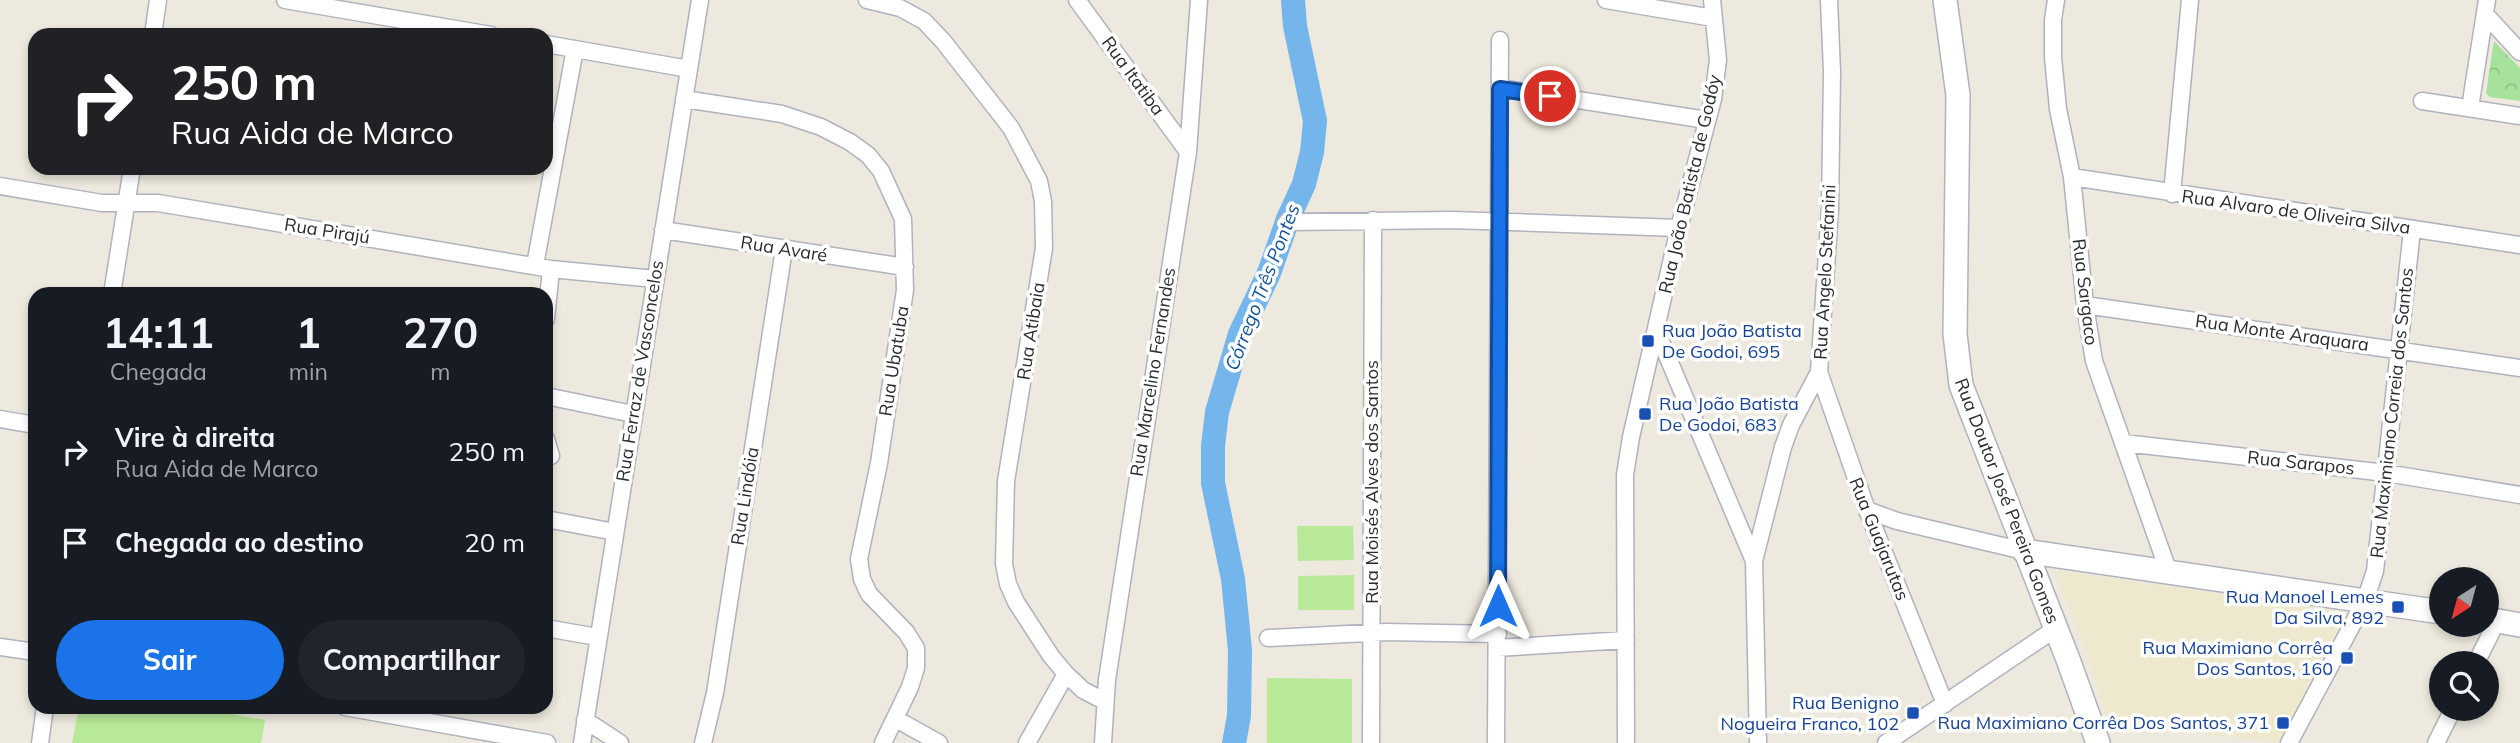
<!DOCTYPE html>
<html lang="pt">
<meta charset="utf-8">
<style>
body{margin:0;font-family:Mulish,sans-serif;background:#20242c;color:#f1f3f6;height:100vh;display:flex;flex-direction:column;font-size:26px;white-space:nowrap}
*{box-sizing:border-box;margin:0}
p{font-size:23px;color:#9ea1a6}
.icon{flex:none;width:38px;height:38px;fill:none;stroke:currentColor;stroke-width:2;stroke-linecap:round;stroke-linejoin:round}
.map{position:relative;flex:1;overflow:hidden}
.sheet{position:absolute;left:28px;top:287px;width:525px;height:427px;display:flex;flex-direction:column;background:#171b24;border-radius:21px;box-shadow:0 4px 10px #0003}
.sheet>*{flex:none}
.hud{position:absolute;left:28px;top:28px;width:525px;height:147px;border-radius:21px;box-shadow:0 4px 10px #0003;background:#202124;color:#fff;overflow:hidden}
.needle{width:46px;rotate:216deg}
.tools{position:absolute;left:2429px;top:567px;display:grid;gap:14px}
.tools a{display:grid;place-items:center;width:70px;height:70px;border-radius:50%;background:#171b24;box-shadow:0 4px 10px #0003;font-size:35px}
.pin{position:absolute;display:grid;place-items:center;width:60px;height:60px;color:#fff;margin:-30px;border:4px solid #fff;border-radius:50%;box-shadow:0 2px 7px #0007}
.me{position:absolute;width:77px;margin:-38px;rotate:0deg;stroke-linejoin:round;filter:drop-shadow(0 0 5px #0008)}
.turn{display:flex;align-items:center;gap:24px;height:147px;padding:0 28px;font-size:32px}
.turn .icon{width:91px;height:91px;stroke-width:2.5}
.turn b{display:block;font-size:49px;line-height:60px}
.eta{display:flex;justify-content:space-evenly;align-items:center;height:119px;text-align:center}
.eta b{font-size:42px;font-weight:700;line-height:49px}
.primary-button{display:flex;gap:14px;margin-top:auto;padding:14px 28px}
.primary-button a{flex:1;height:80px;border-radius:42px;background:#1a73e8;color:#fff;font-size:28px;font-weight:700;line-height:80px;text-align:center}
.primary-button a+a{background:#20242c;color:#f1f3f6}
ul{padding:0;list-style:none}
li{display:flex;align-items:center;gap:21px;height:91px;padding:0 28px}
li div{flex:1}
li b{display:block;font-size:26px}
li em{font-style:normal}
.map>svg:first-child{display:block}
</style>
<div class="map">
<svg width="2520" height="743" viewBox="0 0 2520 743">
<defs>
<pattern id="park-crowns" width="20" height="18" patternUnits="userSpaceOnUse" patternTransform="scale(1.75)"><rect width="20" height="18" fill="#a7e29c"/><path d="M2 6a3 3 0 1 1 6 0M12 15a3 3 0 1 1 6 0" fill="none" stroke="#90c287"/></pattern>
</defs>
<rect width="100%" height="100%" fill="#ede9de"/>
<!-- education -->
<path fill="#eee9ce" d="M 2061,571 L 2347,612 L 2281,743 L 2109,723 L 2086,652 L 2055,573 Z"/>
<!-- park -->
<path fill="url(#park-crowns)" d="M 2494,41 L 2520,68 L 2520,101 L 2490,97 L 2486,93 Z"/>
<!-- pitch -->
<path fill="#b8e998" d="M 1297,526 L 1353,526 L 1354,560 L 1298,561 Z
M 1354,575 L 1354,610 L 1298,610 L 1298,576 Z
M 1267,678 L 1352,679 L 1352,743 L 1267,743 Z
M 79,707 L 191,707 L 265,720 L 261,743 L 72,743 Z"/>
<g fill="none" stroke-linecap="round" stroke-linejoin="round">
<!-- river -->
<path stroke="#74b6ec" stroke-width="24" d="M 1234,743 L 1239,716 L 1240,650 L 1233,579 L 1213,483 L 1213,446 L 1217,412 L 1240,334 L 1269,273 L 1288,219 L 1304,184 L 1312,152 L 1315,121 L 1295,26 L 1293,0"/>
<!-- street casing -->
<g stroke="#b1b1bf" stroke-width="19">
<path id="street" d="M 285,0 L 491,35
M 867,0 L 900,8 L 924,21 L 943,41 L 1011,128 L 1039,181 L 1043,201 L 1044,248 L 1006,481 L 1004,564 L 1008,584 L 1016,602 L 1051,656 L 1066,674 L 1083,690 L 1104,701
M 1077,0 L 1188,152
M 1606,0 L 1713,18
M 2056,0 L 2053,20 L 2053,57 L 2058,109 L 2072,177 L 2085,305 L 2094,361 L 2169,573
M 2485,14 L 2520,52
M 153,35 L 158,0
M 546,44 L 689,69
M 1500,88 L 1707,120
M 684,99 L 782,114 L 821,127 L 850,142 L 868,155 L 881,171 L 903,219 L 905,290 L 879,463 L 859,559 L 862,579 L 869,594 L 906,632 L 916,648 L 916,668 L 910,687 L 883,743
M 2422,101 L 2520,116
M 2470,108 L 2487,0
M 2072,177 L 2520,245
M 0,186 L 102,203 L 158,203 L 551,269 L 655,279
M 2172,194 L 2190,0
M 1287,222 L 1452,220 L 1679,228
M 663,230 L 905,267
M 535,265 L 575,49
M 112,294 L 132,168
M 2085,305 L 2520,368
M 546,319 L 551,269
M 1657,332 L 1754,561
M 1819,372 L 1867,510 L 1945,704
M 546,396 L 633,414
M 0,419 L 35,425
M 546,439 L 551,456
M 2124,443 L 2386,473 L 2520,495
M 1867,510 L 1897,521 L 2024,551
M 546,519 L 615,532
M 546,628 L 597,637
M 1268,638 L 1386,632 L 1498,634
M 0,647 L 35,652
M 1497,648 L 1626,640
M 2476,663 L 2497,621
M 345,707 L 547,743
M 896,719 L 939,743
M 585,720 L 620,743
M 40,743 L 45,707
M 582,743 L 700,0
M 703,743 L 715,693 L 784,249
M 1027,743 L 1066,674
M 1103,743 L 1107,680 L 1188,152 L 1199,0
M 1371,743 L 1373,220
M 1496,743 L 1500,40
M 1626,743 L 1625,475 L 1631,437 L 1679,228 L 1713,99 L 1718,60 L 1712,0
M 1758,743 L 1754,561 L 1783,447 L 1791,425 L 1819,372 L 1830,209 L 1832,72 L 1829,0
M 1886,743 L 2055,629
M 2289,743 L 2365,601 L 2375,571 L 2412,230
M 2436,743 L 2453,709"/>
</g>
<!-- secondary casing -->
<g stroke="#b1b1bf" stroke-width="26">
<path id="secondary" d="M 1945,0 L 1958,95 L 1955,334 L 1961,385 L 2069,662 L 2098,743
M 2024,551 L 2441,612
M 2487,619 L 2520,625"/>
</g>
<!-- street -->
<use href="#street" stroke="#fff" stroke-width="16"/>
<!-- secondary -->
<use href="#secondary" stroke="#fff" stroke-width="23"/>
</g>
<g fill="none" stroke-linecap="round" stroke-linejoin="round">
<!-- route casing -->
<g stroke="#114b97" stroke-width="18">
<path id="route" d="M 1498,606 L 1500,89 L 1550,96"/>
</g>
<!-- route -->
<use href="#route" stroke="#1a73e8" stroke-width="12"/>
</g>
<!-- markers -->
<g fill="#1a4fb4" stroke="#fff" stroke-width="2.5">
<rect x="1641" y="334" width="14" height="14" rx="3.5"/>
<rect x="1638" y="407" width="14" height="14" rx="3.5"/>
<rect x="2391" y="600" width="14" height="14" rx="3.5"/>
<rect x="2340" y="651" width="14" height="14" rx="3.5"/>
<rect x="1906" y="706" width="14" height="14" rx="3.5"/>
<rect x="2276" y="716" width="14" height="14" rx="3.5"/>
</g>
<g text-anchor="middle" stroke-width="7" stroke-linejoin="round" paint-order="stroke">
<!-- street labels -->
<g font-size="18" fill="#2b2b2b" stroke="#fff">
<text transform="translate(1133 76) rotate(54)" y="6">Rua Itatiba</text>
<text transform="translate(1690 184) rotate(-77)" y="6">Rua João Batista de Godóy</text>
<text transform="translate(2296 212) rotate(8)" y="6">Rua Alvaro de Oliveira Silva</text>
<text transform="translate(327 231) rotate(9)" y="6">Rua Pirajú</text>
<text transform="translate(784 249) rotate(9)" y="6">Rua Avaré</text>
<text transform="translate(1825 272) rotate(-87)" y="6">Rua Angelo Stefanini</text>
<text transform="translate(2085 292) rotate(83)" y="6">Rua Sargaco</text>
<text transform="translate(1031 331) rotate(-81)" y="6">Rua Atibaia</text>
<text transform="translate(2282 333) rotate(8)" y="6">Rua Monte Araquara</text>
<text transform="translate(894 361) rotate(-81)" y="6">Rua Ubatuba</text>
<text transform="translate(640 371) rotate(-81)" y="6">Rua Ferraz de Vasconcelos</text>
<text transform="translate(1153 372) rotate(-81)" y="6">Rua Marcelino Fernandes</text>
<text transform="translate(2392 413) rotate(-84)" y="6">Rua Maximiano Correia dos Santos</text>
<text transform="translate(2301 463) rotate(6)" y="6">Rua Sarapos</text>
<text transform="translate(1372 482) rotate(-90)" y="6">Rua Moisés Alves dos Santos</text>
<text transform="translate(745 496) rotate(-81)" y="6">Rua Lindóia</text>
<text transform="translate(2007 501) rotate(69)" y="6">Rua Doutor José Pereira Gomes</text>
<text transform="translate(1879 539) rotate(68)" y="6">Rua Guajarutas</text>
</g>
<!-- transit labels -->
<g font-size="18" fill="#164399" stroke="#fff" text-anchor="end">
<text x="1662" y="337" text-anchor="start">Rua João Batista<tspan x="1662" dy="21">De Godoi, 695</tspan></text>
<text x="1659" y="410" text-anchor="start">Rua João Batista<tspan x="1659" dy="21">De Godoi, 683</tspan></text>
<text x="2384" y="603">Rua Manoel Lemes<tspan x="2384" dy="21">Da Silva, 892</tspan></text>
<text x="2333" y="654">Rua Maximiano Corrêa<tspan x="2333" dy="21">Dos Santos, 160</tspan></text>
<text x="1899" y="709">Rua Benigno<tspan x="1899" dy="21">Nogueira Franco, 102</tspan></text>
<text x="2269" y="729">Rua Maximiano Corrêa Dos Santos, 371</text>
</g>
<!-- water labels -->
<g font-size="19" font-style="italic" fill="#11529a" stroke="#fff">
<text transform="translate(1262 287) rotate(-69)" y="7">Córrego Três Pontes</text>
</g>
</g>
</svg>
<div class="tools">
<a><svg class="needle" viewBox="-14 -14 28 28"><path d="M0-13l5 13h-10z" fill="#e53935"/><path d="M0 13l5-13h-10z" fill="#9ea1a6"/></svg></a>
<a><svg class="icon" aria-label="search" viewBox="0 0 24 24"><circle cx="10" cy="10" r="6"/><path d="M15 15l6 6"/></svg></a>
</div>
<div class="pin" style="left:1550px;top:96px;background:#d93025"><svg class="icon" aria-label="arrive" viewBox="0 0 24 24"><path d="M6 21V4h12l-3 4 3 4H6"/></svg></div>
<svg class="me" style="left:1498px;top:606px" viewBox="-20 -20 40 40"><path d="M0-17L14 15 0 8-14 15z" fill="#1a73e8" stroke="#fff" stroke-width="4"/></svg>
<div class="hud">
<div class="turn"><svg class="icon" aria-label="right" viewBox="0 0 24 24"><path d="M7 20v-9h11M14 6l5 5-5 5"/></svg><div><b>250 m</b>Rua Aida de Marco</div></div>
</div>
<section class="sheet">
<div class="eta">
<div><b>14:11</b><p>Chegada</p></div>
<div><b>1</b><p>min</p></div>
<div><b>270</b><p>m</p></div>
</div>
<ul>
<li><svg class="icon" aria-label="right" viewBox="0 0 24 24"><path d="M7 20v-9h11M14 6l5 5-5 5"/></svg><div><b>Vire à direita</b><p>Rua Aida de Marco</p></div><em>250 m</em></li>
<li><svg class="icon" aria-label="arrive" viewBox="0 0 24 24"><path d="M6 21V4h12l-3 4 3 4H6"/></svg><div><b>Chegada ao destino</b></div><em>20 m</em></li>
</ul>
<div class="primary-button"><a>Sair</a><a>Compartilhar</a></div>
</section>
</div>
